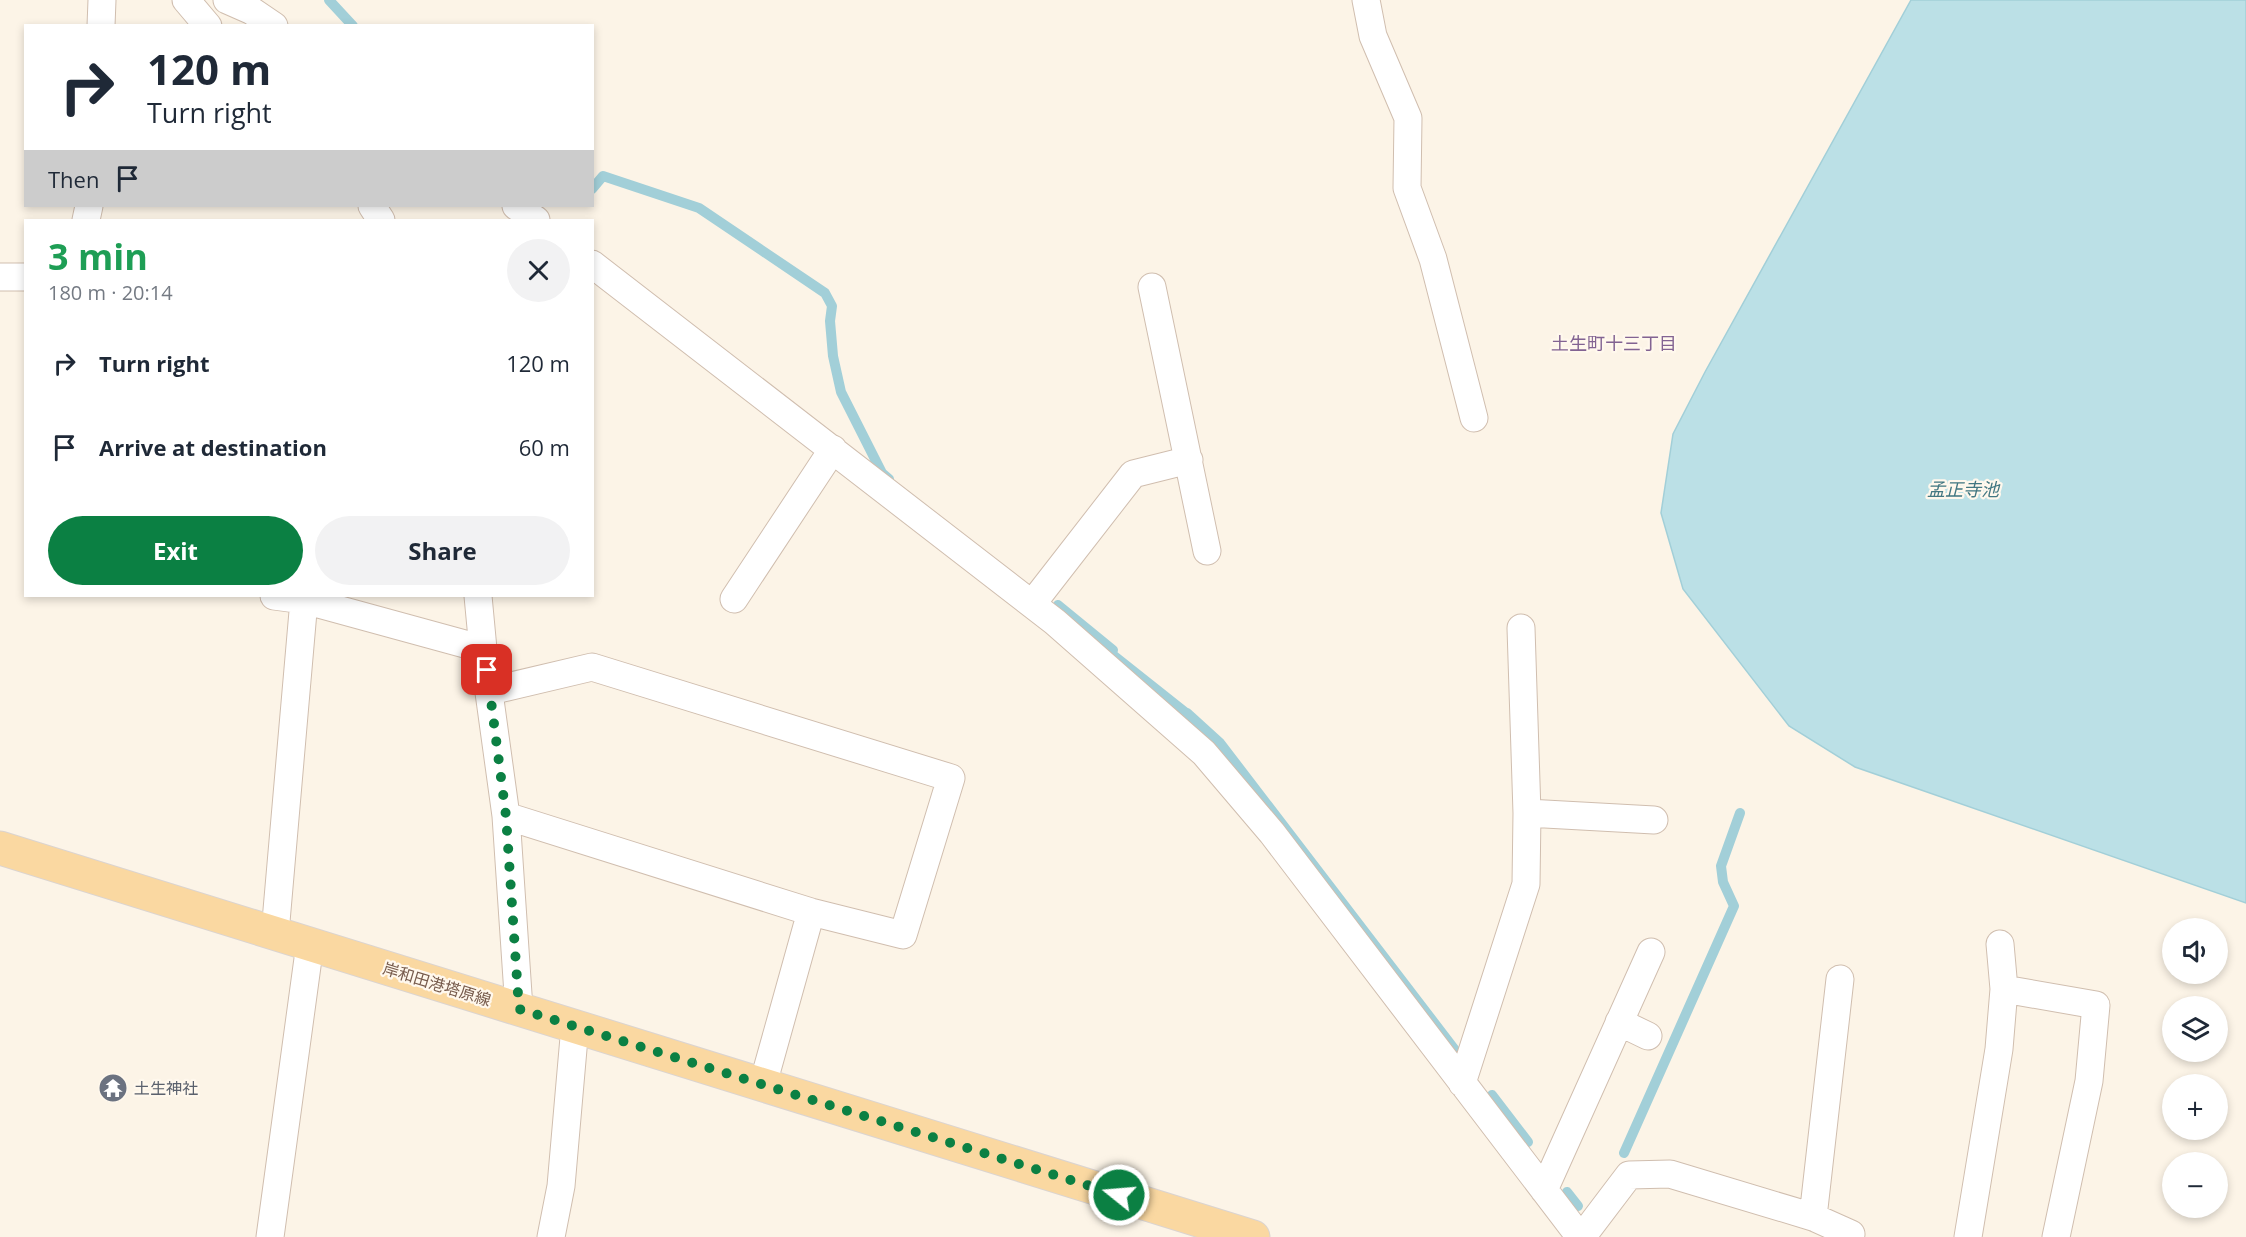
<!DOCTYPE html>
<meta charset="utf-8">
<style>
body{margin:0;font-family:"Open Sans","Noto Sans JP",sans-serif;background:#f2f2f3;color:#1f2937;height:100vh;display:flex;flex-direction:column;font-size:22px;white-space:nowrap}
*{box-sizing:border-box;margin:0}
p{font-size:20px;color:#747a83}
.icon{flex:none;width:33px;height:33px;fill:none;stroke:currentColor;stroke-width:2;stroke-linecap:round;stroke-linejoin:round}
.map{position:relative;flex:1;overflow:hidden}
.sheet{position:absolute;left:24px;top:219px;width:570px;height:378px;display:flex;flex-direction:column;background:#fff;border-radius:0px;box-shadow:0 3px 9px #0003}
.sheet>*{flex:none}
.hud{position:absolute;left:24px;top:24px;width:570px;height:183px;border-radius:0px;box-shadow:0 3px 9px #0003;background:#fff;color:#1f2937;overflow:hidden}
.buttons{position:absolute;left:2162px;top:918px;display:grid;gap:12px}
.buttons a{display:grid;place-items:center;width:66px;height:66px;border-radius:50%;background:#fff;box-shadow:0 3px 9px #0003;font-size:30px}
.pin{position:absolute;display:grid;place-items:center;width:51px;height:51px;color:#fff;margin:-26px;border-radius:12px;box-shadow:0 3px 9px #0006}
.me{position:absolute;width:66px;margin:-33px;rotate:287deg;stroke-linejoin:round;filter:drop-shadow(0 0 4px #0008)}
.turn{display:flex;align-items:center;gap:21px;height:126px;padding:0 24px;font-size:27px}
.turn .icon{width:78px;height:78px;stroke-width:2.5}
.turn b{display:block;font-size:42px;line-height:51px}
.then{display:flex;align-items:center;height:57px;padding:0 24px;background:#0003;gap:12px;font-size:22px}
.round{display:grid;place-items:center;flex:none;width:63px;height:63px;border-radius:32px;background:#f2f2f3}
.overview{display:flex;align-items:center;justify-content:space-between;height:102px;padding:0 24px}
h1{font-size:36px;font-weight:700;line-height:45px;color:#1e9e55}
.primary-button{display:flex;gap:12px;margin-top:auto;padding:12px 24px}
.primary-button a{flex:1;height:69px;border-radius:36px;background:#0b8043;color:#fff;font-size:24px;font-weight:700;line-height:69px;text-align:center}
.primary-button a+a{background:#f2f2f3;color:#1f2937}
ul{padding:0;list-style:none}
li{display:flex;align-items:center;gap:18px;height:84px;padding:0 24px}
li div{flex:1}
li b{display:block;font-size:22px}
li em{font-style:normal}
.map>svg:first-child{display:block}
</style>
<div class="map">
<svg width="2246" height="1237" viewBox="0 0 2246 1237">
<rect width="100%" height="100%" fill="#fcf4e7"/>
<!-- water -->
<path fill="#bbe0e6" stroke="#a2cfd8" stroke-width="1.5" d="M 1911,0 L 2246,0 L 2246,903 L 1855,767 L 1789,726 L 1683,589 L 1661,513 L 1673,434 L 1705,372 Z"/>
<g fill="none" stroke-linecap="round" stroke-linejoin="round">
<!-- stream -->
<path stroke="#a2cfd8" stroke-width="10" d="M 329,0 L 353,26
M 592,189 L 603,176 L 699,208 L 825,293 L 832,306 L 830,321 L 833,356 L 841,392 L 882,473 L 889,479
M 1058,605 L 1113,650
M 1104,648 L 1191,717
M 1187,713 L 1220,743 L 1455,1050
M 1492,1095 L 1528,1142
M 1624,1153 L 1734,906 L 1723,882 L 1721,866 L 1740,813
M 1567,1192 L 1578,1206"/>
<!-- minor casing -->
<g stroke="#d0beaf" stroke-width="29">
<path id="minor" d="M 186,0 L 208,26
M 227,0 L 252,11 L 274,26
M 1366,0 L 1373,36 L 1408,118 L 1407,188 L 1433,259 L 1474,418
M 101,26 L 102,0
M 372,206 L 381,220
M 516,206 L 536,220
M 86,220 L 89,206
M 592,264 L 1055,622 L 1204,753 L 1272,833 L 1580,1237
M 0,277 L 26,277
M 1152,287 L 1207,551
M 274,596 L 304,600 L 483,649
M 478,596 L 483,649 L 506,816 L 519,1009
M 734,599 L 833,449
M 1032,604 L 1133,474 L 1189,460
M 490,691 L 592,667 L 951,778 L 903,935 L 811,912 L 506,816
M 1527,813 L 1654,820
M 275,933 L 304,600
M 2004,989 L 2096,1005 L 2089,1081 L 2056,1237
M 1619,1022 L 1648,1036
M 1462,1083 L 1526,884 L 1527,813 L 1521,628
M 763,1084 L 811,912
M 1544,1190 L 1651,952
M 1813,1217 L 1840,979
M 270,1237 L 310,944
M 551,1237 L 561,1186 L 575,1026
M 1582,1237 L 1629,1175 L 1670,1174 L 1813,1217 L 1851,1234
M 1968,1237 L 1999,1049 L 2004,989 L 2000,944"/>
</g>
<!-- primary casing -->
<g stroke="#dbd4d0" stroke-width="35">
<path id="primary" d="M 0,848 L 1253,1237"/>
</g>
<!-- minor -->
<use href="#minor" stroke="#fff" stroke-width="27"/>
<!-- primary -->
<use href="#primary" stroke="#fad8a1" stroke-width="33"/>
</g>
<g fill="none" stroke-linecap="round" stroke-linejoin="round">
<!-- route -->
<path stroke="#0b8043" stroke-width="10" stroke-dasharray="0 18" d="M 487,670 L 506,816 L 519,1009 L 1119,1195"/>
</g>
<!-- icons -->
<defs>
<g id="temple-disc" transform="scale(1.5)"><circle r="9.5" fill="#6b7280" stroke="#fff8ed"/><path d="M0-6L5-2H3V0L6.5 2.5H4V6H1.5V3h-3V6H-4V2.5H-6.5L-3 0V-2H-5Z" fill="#fff"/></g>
</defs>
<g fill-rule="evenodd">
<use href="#temple-disc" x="113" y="1088"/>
</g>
<g text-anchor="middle" stroke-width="4.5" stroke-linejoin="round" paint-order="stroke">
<!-- street labels -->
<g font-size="16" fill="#765a4b" stroke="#fff8ed">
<text transform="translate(437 984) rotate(17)" y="6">岸和田港塔原線</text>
</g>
<!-- worship labels -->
<g font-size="16" fill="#5b616d" stroke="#fff8ed" text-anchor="start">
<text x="134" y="1094">土生神社</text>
</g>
<!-- neighbourhood labels -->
<g font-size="18" fill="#826392" stroke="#fff8ed">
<text x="1614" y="350">土生町十三丁目</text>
</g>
<!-- water labels -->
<g font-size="18" font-style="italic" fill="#427782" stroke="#fff8ed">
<text x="1963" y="496">孟正寺池</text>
</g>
</g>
</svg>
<div class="buttons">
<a><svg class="icon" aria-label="sound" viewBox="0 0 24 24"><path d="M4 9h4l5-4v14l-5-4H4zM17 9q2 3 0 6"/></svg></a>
<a><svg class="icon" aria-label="layers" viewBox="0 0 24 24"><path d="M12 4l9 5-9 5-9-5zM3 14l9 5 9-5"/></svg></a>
<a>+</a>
<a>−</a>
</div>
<div class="pin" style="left:487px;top:670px;background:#d93025"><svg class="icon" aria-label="arrive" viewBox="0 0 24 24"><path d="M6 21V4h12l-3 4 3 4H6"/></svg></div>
<svg class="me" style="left:1119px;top:1195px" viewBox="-20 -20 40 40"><circle r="17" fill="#0b8043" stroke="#fff" stroke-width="3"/><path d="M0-11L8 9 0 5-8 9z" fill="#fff"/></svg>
<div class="hud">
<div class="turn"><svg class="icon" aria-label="right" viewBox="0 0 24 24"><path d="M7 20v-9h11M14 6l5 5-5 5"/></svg><div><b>120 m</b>Turn right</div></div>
<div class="then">Then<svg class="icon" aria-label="arrive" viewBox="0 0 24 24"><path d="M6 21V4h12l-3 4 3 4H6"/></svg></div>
</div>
<section class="sheet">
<div class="overview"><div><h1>3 min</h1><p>180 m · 20:14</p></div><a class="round"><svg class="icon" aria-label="close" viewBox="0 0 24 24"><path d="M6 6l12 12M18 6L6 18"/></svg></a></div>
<ul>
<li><svg class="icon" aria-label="right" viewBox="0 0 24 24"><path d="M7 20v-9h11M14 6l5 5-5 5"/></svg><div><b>Turn right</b></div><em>120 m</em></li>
<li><svg class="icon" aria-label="arrive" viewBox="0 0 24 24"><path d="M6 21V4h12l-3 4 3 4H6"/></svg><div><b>Arrive at destination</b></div><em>60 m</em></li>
</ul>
<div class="primary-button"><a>Exit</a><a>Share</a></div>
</section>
</div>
